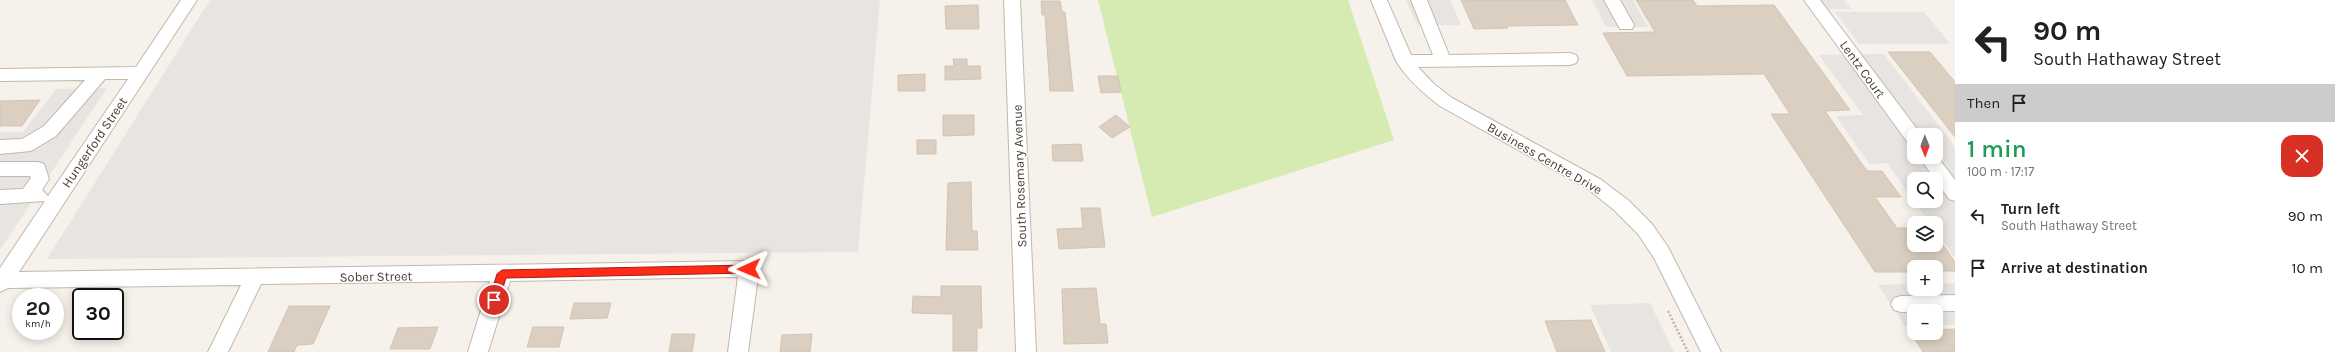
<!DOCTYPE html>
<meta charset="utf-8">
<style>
body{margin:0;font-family:Karla,sans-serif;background:#f6f6f6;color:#202124;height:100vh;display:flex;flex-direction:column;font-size:15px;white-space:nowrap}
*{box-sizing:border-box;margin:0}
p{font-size:13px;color:#757577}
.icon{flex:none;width:22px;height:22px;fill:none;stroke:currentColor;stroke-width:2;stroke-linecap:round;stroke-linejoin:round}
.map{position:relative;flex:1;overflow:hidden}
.panel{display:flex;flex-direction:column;background:#fff;width:380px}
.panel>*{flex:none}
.top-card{background:#fff;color:#202124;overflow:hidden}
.needle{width:26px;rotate:179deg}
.tools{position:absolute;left:1907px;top:128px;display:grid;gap:8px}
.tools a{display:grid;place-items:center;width:36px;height:36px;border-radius:8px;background:#fff;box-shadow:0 2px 10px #0003;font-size:20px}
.speed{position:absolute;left:12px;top:288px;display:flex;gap:8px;font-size:20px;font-weight:700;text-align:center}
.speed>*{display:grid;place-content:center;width:52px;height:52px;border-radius:50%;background:#fff;box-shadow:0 2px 10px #0003;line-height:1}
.speed small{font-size:10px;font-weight:400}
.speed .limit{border:2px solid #111;border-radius:6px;background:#fff;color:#111}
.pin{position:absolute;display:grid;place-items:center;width:34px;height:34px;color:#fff;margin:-17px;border:2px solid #fff;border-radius:50%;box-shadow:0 1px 4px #0007}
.me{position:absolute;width:44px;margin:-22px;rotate:269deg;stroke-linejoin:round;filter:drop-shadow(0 0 3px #0008)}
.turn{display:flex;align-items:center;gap:14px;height:84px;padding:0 12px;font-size:18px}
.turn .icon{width:52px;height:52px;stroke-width:2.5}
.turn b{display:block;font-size:28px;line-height:34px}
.then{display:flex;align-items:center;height:38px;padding:0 12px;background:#0003;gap:8px;font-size:15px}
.round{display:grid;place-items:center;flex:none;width:42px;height:42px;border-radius:12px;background:#f6f6f6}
.headline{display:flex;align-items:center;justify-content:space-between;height:68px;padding:0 12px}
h1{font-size:24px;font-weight:600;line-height:30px;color:#1e9e55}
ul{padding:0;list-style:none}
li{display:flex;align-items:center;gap:12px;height:52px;padding:0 12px}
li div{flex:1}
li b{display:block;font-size:15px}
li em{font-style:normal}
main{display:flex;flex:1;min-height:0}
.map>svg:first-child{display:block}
</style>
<main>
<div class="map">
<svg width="1955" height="352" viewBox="0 0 1955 352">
<rect width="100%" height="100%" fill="#f6f1ea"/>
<!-- green -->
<path fill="#d5ebb1" d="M 1098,0 L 1348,0 L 1394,140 L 1152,217 Z"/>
<!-- parking -->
<path fill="#e7e4e1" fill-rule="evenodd" d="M 210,0 L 880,0 L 858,252 L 47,259 Z
M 1406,0 L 1450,0 L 1461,25 L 1417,25 Z
M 1592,0 L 1633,0 L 1648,27 L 1606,27 Z
M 1803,0 L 1844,0 L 1851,9 L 1810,9 Z
M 1835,12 L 1924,12 L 1950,44 L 1859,44 Z
M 1884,54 L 1955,147 L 1955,258 L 1936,232 L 1936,223 L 1930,223 L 1914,201 L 1936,201 L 1936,179 L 1914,179 L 1914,201 L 1887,163 L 1869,164 L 1836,116 L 1863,115 L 1819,55 ZM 1914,135 L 1936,135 L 1936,157 L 1914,157 Z
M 107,88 L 0,250 L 0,132 L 23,132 L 56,89 Z
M 1955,283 L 1955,325 L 1936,325 L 1936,311 L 1914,311 L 1914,326 L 1905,326 L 1878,285 L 1914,284 L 1914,289 L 1936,289 L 1936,284 Z
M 1650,303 L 1674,352 L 1611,352 L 1590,305 Z"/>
<!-- building -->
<path fill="#dbcfc2" stroke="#d3c4b1" d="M 1461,0 L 1565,0 L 1578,25 L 1507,26 L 1508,28 L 1474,29 Z
M 1636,0 L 1693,0 L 1697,6 L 1774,5 L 1850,110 L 1825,111 L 1867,171 L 1882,171 L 1901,197 L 1875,197 L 1897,228 L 1914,228 L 1914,245 L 1935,245 L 1936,247 L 1936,235 L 1955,262 L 1955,271 L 1936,271 L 1936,267 L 1914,267 L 1914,272 L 1875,272 L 1771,114 L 1790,114 L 1764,74 L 1627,76 L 1603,33 L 1655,32 Z
M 1041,1 L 1060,1 L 1062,12 L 1065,12 L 1073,91 L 1050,91 L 1045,15 L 1042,15 Z
M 978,5 L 979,29 L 946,29 L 945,6 Z
M 1888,52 L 1930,52 L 1955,82 L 1955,137 Z
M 953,59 L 967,59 L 967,66 L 980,66 L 981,79 L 945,80 L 945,66 L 954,66 Z
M 925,74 L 925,91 L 898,91 L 898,75 Z
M 1098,76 L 1118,76 L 1121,92 L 1101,93 Z
M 40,100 L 22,126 L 0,126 L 0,101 Z
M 943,115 L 974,115 L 974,135 L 943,136 Z
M 1116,115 L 1130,127 L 1112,138 L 1099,127 Z
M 917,140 L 936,140 L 936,154 L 917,154 Z
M 1081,144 L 1083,161 L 1053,161 L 1052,145 Z
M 971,182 L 972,231 L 977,231 L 978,250 L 946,250 L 948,183 Z
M 1081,208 L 1100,208 L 1105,247 L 1059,249 L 1057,229 L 1083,228 Z
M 941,286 L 981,286 L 982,328 L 977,328 L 977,351 L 953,351 L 953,314 L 912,313 L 913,296 L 941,297 Z
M 1096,288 L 1100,324 L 1106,324 L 1108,343 L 1064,344 L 1062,289 Z
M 574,303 L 611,303 L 607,318 L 570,319 Z
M 289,306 L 330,306 L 313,344 L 297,345 L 294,352 L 268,352 Z
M 1591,320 L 1605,352 L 1557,352 L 1545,321 Z
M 438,327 L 430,349 L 390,349 L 398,328 Z
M 533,327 L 564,327 L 559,347 L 527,347 Z
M 1955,329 L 1955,352 L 1923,352 L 1909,330 L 1914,330 L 1914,333 L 1936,333 L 1936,330 Z
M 672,334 L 695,334 L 692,352 L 669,352 Z
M 812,334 L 810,352 L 780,352 L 782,335 Z"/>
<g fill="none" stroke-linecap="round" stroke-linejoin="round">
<!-- minor casing -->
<g stroke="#c2b8ac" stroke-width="2">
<path id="minor" d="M 181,0 L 197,0 L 19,272 L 749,261 L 756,263 L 759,269 L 748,352 L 728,352 L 738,277 L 510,281 L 488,352 L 468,352 L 490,281 L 261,284 L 228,352 L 208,352 L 241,285 L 8,288 L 0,292 L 0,268 L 45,201 L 0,204 L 0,190 L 23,189 L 31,178 L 30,176 L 0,176 L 0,162 L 38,162 L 44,164 L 49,179 L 42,190 L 48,196 L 46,199 L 128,79 L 105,79 L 56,136 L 31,151 L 0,154 L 0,140 L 22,139 L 44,126 L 85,80 L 0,81 L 0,69 L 136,67 Z
M 1004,0 L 1020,0 L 1036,352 L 1016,352 Z
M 1371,0 L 1387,0 L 1411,55 L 1433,55 L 1411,0 L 1427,0 L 1449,55 L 1570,53 L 1576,55 L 1578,59 L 1576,63 L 1570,65 L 1418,67 L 1434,84 L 1452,98 L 1600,179 L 1628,200 L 1652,224 L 1668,247 L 1721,352 L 1701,352 L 1654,258 L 1638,234 L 1614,210 L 1588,189 L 1440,106 C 1423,93 1407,79 1396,61 Z
M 1604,0 L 1620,0 L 1634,25 L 1632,29 L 1620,29 Z
M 1804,0 L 1820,0 L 1920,133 L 1921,135 L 1914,135 L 1914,145 L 1908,143 Z
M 1936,155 L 1955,180 L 1955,201 L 1949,199 L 1919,157 L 1936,157 Z
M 1955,295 L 1955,311 L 1901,312 L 1894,310 L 1891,304 L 1894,298 L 1901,296 Z"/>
</g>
<!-- path -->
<path stroke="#c4b39c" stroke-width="2.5" stroke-dasharray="2 2" stroke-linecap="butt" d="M 1668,311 L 1688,352"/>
<!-- minor -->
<use href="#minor" fill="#fff" fill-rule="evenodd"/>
</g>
<!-- route -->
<path fill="#ff2b17" stroke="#a61c0f" d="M 749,265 L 754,269 L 749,273 L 506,278 L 498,303 L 491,303 L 489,300 L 497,274 L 502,270 Z"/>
<g text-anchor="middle" stroke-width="3" stroke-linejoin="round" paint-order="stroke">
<!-- street labels -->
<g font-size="13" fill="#4a4237" stroke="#fff">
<text transform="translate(1863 69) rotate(54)" y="5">Lentz Court</text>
<text transform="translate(94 142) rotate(-56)" y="5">Hungerford Street</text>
<text transform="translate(1545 158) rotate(30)" y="5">Business Centre Drive</text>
<text transform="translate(1019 176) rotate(-92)" y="5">South Rosemary Avenue</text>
<text transform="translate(376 276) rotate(-1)" y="5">Sober Street</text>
</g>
</g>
</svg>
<div class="tools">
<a><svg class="needle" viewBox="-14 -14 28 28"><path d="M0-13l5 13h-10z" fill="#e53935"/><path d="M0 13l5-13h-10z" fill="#757577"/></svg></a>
<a><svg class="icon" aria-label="search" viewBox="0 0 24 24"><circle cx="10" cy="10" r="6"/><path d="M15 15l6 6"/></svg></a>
<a><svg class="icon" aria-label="layers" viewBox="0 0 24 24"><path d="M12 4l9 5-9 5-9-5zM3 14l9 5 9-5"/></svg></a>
<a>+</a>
<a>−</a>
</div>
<div class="speed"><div>20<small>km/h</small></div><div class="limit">30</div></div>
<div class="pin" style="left:494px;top:300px;background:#d93025"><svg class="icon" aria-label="arrive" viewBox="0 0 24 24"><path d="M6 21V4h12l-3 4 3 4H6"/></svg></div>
<svg class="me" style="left:749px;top:269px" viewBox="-20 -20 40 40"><path d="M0-17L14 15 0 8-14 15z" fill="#ff2b17" stroke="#fff" stroke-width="4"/></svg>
</div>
<section class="panel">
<div class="top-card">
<div class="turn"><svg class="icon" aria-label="left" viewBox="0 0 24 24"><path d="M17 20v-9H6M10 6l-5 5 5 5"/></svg><div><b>90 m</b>South Hathaway Street</div></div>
<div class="then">Then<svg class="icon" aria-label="arrive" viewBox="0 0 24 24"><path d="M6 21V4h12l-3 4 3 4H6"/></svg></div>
</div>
<div class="headline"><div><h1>1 min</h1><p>100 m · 17:17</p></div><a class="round" style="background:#d93025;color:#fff"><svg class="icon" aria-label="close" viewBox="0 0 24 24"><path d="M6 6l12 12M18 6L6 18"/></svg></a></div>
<ul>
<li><svg class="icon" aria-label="left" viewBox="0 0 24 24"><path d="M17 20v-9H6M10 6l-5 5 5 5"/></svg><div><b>Turn left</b><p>South Hathaway Street</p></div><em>90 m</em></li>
<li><svg class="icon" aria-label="arrive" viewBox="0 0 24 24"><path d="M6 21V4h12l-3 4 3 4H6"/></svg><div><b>Arrive at destination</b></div><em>10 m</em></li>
</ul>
</section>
</main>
